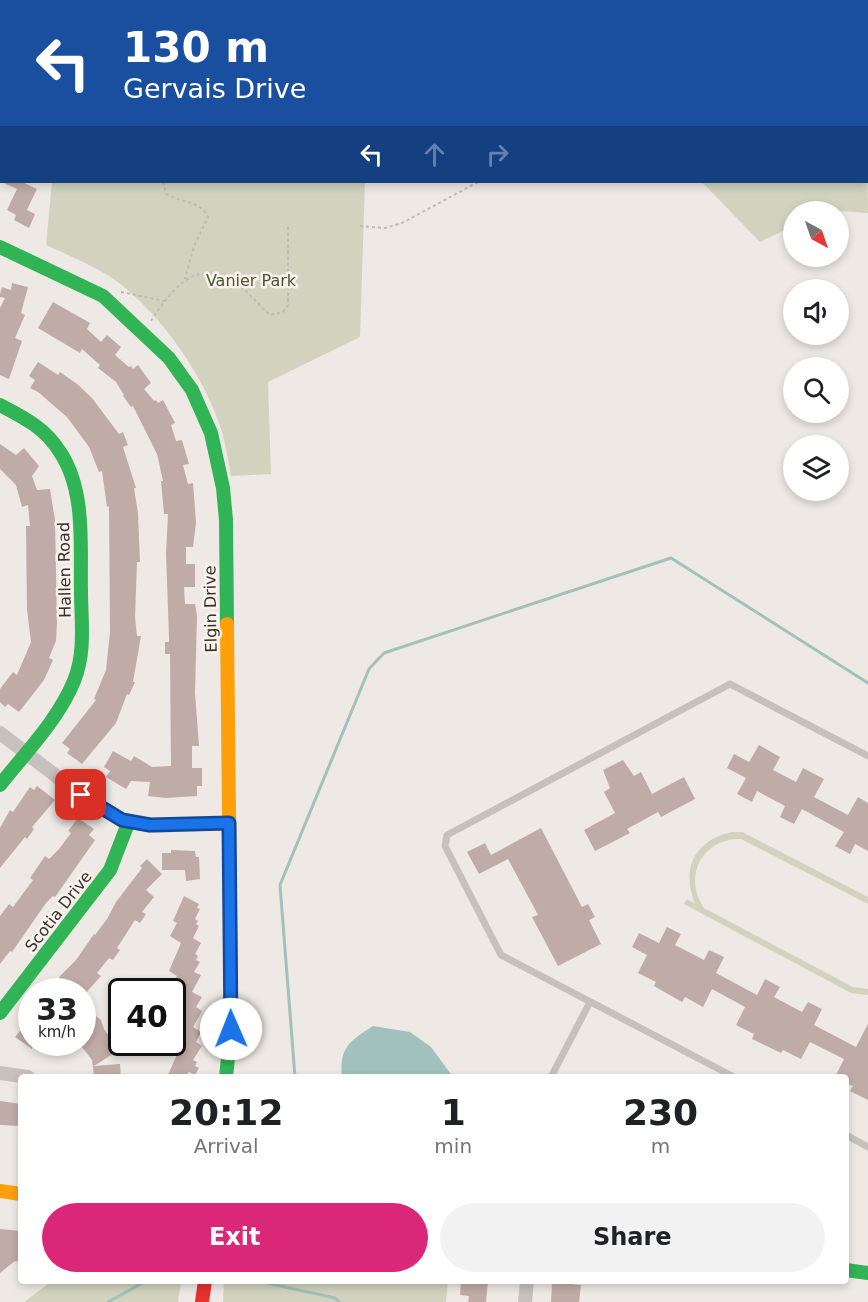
<!DOCTYPE html>
<style>
body{margin:0;font-family:"DejaVu Sans",sans-serif;background:#f2f2f2;color:#202124;height:100vh;display:flex;flex-direction:column;font-size:22px;white-space:nowrap}
*{box-sizing:border-box;margin:0}
p{font-size:20px;color:#757577}
.icon{flex:none;width:33px;height:33px;fill:none;stroke:currentColor;stroke-width:2;stroke-linecap:round;stroke-linejoin:round}
.map{position:relative;flex:1;overflow:hidden}
.panel{position:absolute;left:18px;top:1074px;width:831px;height:210px;display:flex;flex-direction:column;background:#fff;border-radius:6px;box-shadow:0 3px 9px #0003}
.panel>*{flex:none}
.hud{position:absolute;left:0px;top:0px;width:868px;height:183px;box-shadow:0 3px 9px #0003;background:#1a4fa0;color:#fff;overflow:hidden}
.needle{width:39px;rotate:140deg}
.buttons{position:absolute;left:783px;top:201px;display:grid;gap:12px}
.buttons a{display:grid;place-items:center;width:66px;height:66px;border-radius:50%;background:#fff;box-shadow:0 3px 9px #0003;font-size:30px}
.speed{position:absolute;left:18px;top:978px;display:flex;gap:12px;font-size:30px;font-weight:700;text-align:center}
.speed>*{display:grid;place-content:center;width:78px;height:78px;border-radius:50%;background:#fff;box-shadow:0 3px 9px #0003;line-height:1}
.speed small{font-size:15px;font-weight:400}
.speed .limit{border:3px solid #111;border-radius:9px;background:#fff;color:#111}
.pin{position:absolute;display:grid;place-items:center;width:51px;height:51px;color:#fff;margin:-26px;border-radius:12px;box-shadow:0 3px 9px #0006}
.me{position:absolute;width:66px;margin:-33px;rotate:359deg;stroke-linejoin:round;filter:drop-shadow(0 0 4px #0008)}
.turn{display:flex;align-items:center;gap:21px;height:126px;padding:0 24px;font-size:27px}
.turn .icon{width:78px;height:78px;stroke-width:2.5}
.turn b{display:block;font-size:42px;line-height:51px}
.lanes{display:flex;align-items:center;height:57px;padding:0 24px;background:#0003;justify-content:center;gap:30px;direction:ltr}
.lanes .off{opacity:.35}
.eta{display:flex;justify-content:space-evenly;align-items:center;height:102px;text-align:center}
.eta b{font-size:36px;font-weight:800;line-height:42px}
.primary-button{display:flex;gap:12px;margin-top:auto;padding:12px 24px}
.primary-button a{flex:1;height:69px;border-radius:36px;background:#db2777;color:#fff;font-size:24px;font-weight:800;line-height:69px;text-align:center}
.primary-button a+a{background:#f2f2f2;color:#202124}
.map>svg:first-child{display:block}
</style>
<div class="map">
<svg width="868" height="1302" viewBox="0 0 868 1302">
<rect width="100%" height="100%" fill="#eee9e4"/>
<!-- green -->
<path fill="#d1d3bf" d="M 867,127 L 868,213 L 826,210 L 794,212 L 793,226 L 760,242 L 702,182 L 867,182 Z
M 52,182 L 365,182 L 360,337 L 268,382 L 271,474 L 231,476 C 228,459 225,439 219,423 C 200,371 165,321 123,286 C 103,269 69,256 46,245 Z
M 732,832 L 742,832 L 868,897 L 868,904 L 741,839 C 703,838 682,876 704,908 L 853,987 L 868,989 L 868,995 L 851,993 L 684,904 L 687,899 L 695,904 C 681,869 694,840 732,832 Z
M 52,1281 L 181,1281 L 178,1302 L 24,1302 Z
M 224,1281 L 448,1281 L 446,1302 L 223,1302 Z"/>
<!-- water -->
<path fill="#a2c0bc" d="M 373,1026 L 410,1032 L 431,1047 L 453,1077 L 342,1077 C 339,1047 350,1041 373,1026 Z"/>
<g fill="none" stroke-linecap="round" stroke-linejoin="round">
<!-- stream -->
<path stroke="#a2c0bc" stroke-width="3" d="M 295,1077 L 280,885 L 369,669 L 384,653 L 671,558 L 868,683
M 258,1281 L 335,1298 L 339,1302
M 108,1302 L 146,1281"/>
</g>
<!-- building -->
<path fill="#c0aca7" d="M 2,182 L 22,182 L 37,189 L 27,210 L 35,214 L 29,228 L 14,220 L 16,215 L 7,210 L 17,189 Z
M 12,283 L 28,287 L 21,313 L 25,315 L 15,338 L 22,341 L 9,379 L 0,375 L 0,308 L 5,298 L 0,297 L 0,294 L 2,287 L 11,290 Z
M 53,302 L 90,323 L 87,329 L 101,342 L 107,335 L 121,347 L 115,355 L 129,367 L 131,366 L 133,369 L 138,365 L 151,383 L 144,389 L 154,401 L 156,400 L 158,403 L 163,400 L 175,423 L 171,425 L 176,441 L 182,440 L 184,447 L 189,464 L 183,465 L 188,484 L 193,483 L 196,523 L 193,547 L 186,547 L 186,564 L 195,564 L 195,587 L 184,587 L 185,604 L 195,604 L 197,616 L 195,693 L 199,746 L 192,746 L 192,768 L 202,768 L 202,786 L 197,786 L 197,796 L 166,798 L 148,796 L 150,782 L 131,781 L 126,789 L 106,777 L 110,771 L 104,767 L 113,751 L 131,761 L 134,756 L 152,767 L 171,766 L 170,654 L 165,654 L 165,642 L 169,642 L 169,637 L 166,554 L 168,514 L 164,514 L 161,481 L 163,481 L 157,454 L 133,406 L 131,407 L 123,396 L 124,395 L 116,382 L 98,368 L 100,365 L 82,349 L 80,353 L 38,328 Z
M 38,362 L 58,375 L 60,372 L 77,384 L 92,398 L 119,434 L 123,432 L 128,445 L 123,447 L 136,488 L 134,488 L 138,513 L 140,562 L 137,562 L 135,617 L 137,636 L 141,636 L 133,682 L 135,682 L 129,695 L 127,694 L 116,723 L 82,764 L 67,753 L 70,749 L 62,743 L 96,700 L 94,699 L 106,670 L 110,632 L 109,506 L 107,507 L 102,471 L 99,472 L 89,447 L 67,417 L 38,392 L 30,388 L 35,380 L 29,376 Z
M 0,444 L 16,455 L 24,448 L 39,466 L 32,476 L 37,490 L 50,489 L 55,520 L 57,623 L 56,641 L 49,658 L 53,660 L 44,680 L 19,712 L 8,704 L 5,707 L 0,702 L 0,689 L 13,672 L 17,675 L 31,642 L 27,610 L 26,526 L 30,526 L 28,505 L 22,507 L 16,485 L 0,469 Z
M 759,745 L 780,757 L 773,770 L 796,782 L 803,768 L 824,779 L 814,797 L 848,815 L 858,797 L 868,803 L 868,851 L 855,844 L 850,854 L 835,846 L 844,832 L 802,809 L 794,824 L 780,817 L 785,806 L 757,791 L 752,802 L 737,794 L 746,778 L 727,768 L 734,754 L 749,762 Z
M 623,760 L 634,776 L 641,772 L 652,794 L 684,777 L 695,799 L 661,817 L 658,812 L 627,829 L 630,833 L 595,851 L 584,830 L 615,813 L 604,792 L 610,788 L 603,770 Z
M 37,786 L 55,800 L 32,827 L 34,829 L 27,839 L 25,837 L 0,868 L 0,828 L 10,810 L 13,812 L 30,787 L 34,790 Z
M 78,818 L 94,829 L 89,835 L 95,840 L 55,897 L 53,896 L 46,903 L 12,952 L 10,951 L 0,964 L 0,916 L 9,904 L 13,907 L 33,880 L 30,878 L 45,856 L 49,859 L 59,849 L 71,833 L 68,831 Z
M 541,828 L 582,907 L 588,904 L 595,917 L 589,920 L 601,944 L 558,966 L 532,917 L 538,915 L 508,859 L 479,874 L 467,852 L 485,843 L 491,855 Z
M 171,850 L 195,851 L 196,857 L 199,857 L 200,879 L 186,881 L 185,870 L 162,870 L 162,853 L 171,853 Z
M 147,859 L 162,874 L 146,890 L 154,897 L 142,912 L 146,914 L 140,923 L 135,920 L 117,948 L 120,950 L 113,960 L 109,958 L 97,973 L 101,976 L 84,995 L 82,992 L 61,992 L 54,986 L 61,975 L 76,960 L 94,934 L 95,935 L 107,919 L 116,902 L 142,868 L 140,866 Z
M 184,896 L 199,904 L 197,908 L 200,909 L 195,919 L 198,921 L 196,924 L 199,926 L 193,938 L 201,943 L 195,954 L 198,956 L 196,960 L 200,962 L 194,972 L 201,975 L 192,992 L 202,997 L 196,1007 L 202,1011 L 193,1027 L 201,1032 L 196,1042 L 202,1046 L 193,1060 L 197,1062 L 195,1066 L 199,1068 L 195,1075 L 189,1072 L 186,1077 L 167,1077 L 180,1048 L 172,1044 L 172,1035 L 177,1028 L 172,1025 L 172,1021 L 178,1011 L 172,1007 L 172,990 L 171,989 L 177,976 L 169,971 L 181,943 L 170,936 L 177,923 L 173,921 Z
M 667,927 L 681,934 L 675,945 L 704,960 L 709,950 L 724,957 L 716,973 L 757,995 L 765,979 L 780,987 L 774,997 L 802,1012 L 808,1002 L 822,1009 L 814,1025 L 856,1047 L 868,1024 L 868,1100 L 850,1091 L 853,1086 L 846,1083 L 846,1077 L 835,1077 L 844,1059 L 810,1042 L 801,1059 L 783,1050 L 781,1053 L 752,1039 L 754,1034 L 736,1025 L 745,1007 L 712,989 L 703,1007 L 685,997 L 682,1002 L 654,986 L 656,982 L 638,973 L 647,955 L 632,947 L 639,933 L 659,943 Z
M 96,1016 L 101,1020 L 104,1029 L 119,1050 L 94,1066 L 120,1064 L 121,1077 L 94,1076 L 92,1060 L 82,1047 L 82,1026 L 89,1018 Z
M 32,1017 L 32,1049 L 15,1037 Z
M 0,1101 L 21,1104 L 21,1126 L 0,1125 Z
M 0,1229 L 21,1231 L 21,1262 L 15,1261 L 0,1273 Z
M 461,1281 L 488,1281 L 486,1302 L 468,1302 L 469,1296 L 460,1295 Z
M 552,1282 L 581,1285 L 579,1302 L 551,1302 Z"/>
<g fill="none" stroke-linecap="round" stroke-linejoin="round">
<!-- path -->
<path stroke="#c0b9b6" stroke-width="2" stroke-dasharray="3 3" stroke-linecap="butt" d="M 0,70 L 2,70
M 867,142 L 868,142
M 163,182 L 166,194 C 181,203 200,200 208,217 L 194,246 L 185,279
M 360,226 L 385,228 L 402,223 L 478,182
M 121,292 L 164,301
M 151,321 C 169,293 195,257 232,280 C 247,289 257,304 270,315 L 283,312 L 288,305 L 288,227"/>
<!-- lane -->
<path stroke="#c7c1bd" stroke-width="7" d="M 551,1077 L 590,1002
M 734,1077 L 501,955 L 445,846 L 447,835 L 730,684 L 868,756
M 846,1135 L 868,1147"/>
<!-- street -->
<path stroke="#c7c1bd" stroke-width="14" d="M 621,0 L 622,2
M 806,0 L 807,2
M 867,50 L 868,51
M 867,68 L 868,67
M 0,733 L 81,795 L 122,820 L 150,826 L 229,823
M 0,1073 L 28,1077
M 525,1302 L 527,1281"/>
<!-- fast -->
<path stroke="#30b455" stroke-width="14" d="M 0,247 L 103,296 L 169,358 L 192,390 L 211,433 L 223,488 L 226,520 L 227,624
M 0,405 C 25,418 45,428 60,452 C 86,491 80,546 81,590 C 81,620 86,652 74,681 C 58,720 26,752 0,785
M 0,1013 L 110,870 L 129,821
M 226,1077 L 231,1029 L 230,909
M 846,1270 L 868,1273"/>
<!-- slow -->
<path stroke="#ff9f0a" stroke-width="14" d="M 227,624 L 230,909
M 0,1191 L 21,1194"/>
<!-- jam -->
<path stroke="#e5322d" stroke-width="14" d="M 202,1302 L 205,1281"/>
</g>
<g fill="none" stroke-linecap="round" stroke-linejoin="round">
<!-- route casing -->
<g stroke="#114b97" stroke-width="15">
<path id="route" d="M 81,795 L 122,820 L 150,825 L 229,823 L 231,1029"/>
</g>
<!-- route -->
<use href="#route" stroke="#1a73e8" stroke-width="10"/>
</g>
<g text-anchor="middle" stroke-width="5" stroke-linejoin="round" paint-order="stroke">
<!-- park labels -->
<g font-size="16" fill="#4c5630" stroke="#faf2ed">
<text x="251" y="286">Vanier Park</text>
</g>
<!-- street labels -->
<g font-size="16" fill="#382e2b" stroke="#faf2ed">
<text transform="translate(64 570) rotate(-91)" y="6">Hallen Road</text>
<text transform="translate(210 609) rotate(-91)" y="6">Elgin Drive</text>
<text transform="translate(58 911) rotate(-52)" y="6">Scotia Drive</text>
</g>
</g>
</svg>
<div class="buttons">
<a><svg class="needle" viewBox="-14 -14 28 28"><path d="M0-13l5 13h-10z" fill="#e53935"/><path d="M0 13l5-13h-10z" fill="#757577"/></svg></a>
<a><svg class="icon" aria-label="sound" viewBox="0 0 24 24"><path d="M4 9h4l5-4v14l-5-4H4zM17 9q2 3 0 6"/></svg></a>
<a><svg class="icon" aria-label="search" viewBox="0 0 24 24"><circle cx="10" cy="10" r="6"/><path d="M15 15l6 6"/></svg></a>
<a><svg class="icon" aria-label="layers" viewBox="0 0 24 24"><path d="M12 4l9 5-9 5-9-5zM3 14l9 5 9-5"/></svg></a>
</div>
<div class="speed"><div>33<small>km/h</small></div><div class="limit">40</div></div>
<div class="pin" style="left:81px;top:795px;background:#d93025"><svg class="icon" aria-label="arrive" viewBox="0 0 24 24"><path d="M6 21V4h12l-3 4 3 4H6"/></svg></div>
<svg class="me" style="left:231px;top:1029px" viewBox="-20 -20 40 40"><circle r="19" fill="#fff"/><path d="M0-13L10 11 0 6-10 11z" fill="#1a73e8"/></svg>
<div class="hud">
<div class="turn"><svg class="icon" aria-label="left" viewBox="0 0 24 24"><path d="M17 20v-9H6M10 6l-5 5 5 5"/></svg><div><b>130 m</b>Gervais Drive</div></div>
<div class="lanes"><svg class="icon" aria-label="left" viewBox="0 0 24 24"><path d="M17 20v-9H6M10 6l-5 5 5 5"/></svg><svg class="icon off" aria-label="ahead" viewBox="0 0 24 24"><path d="M12 20V5M6 11l6-6 6 6"/></svg><svg class="icon off" aria-label="right" viewBox="0 0 24 24"><path d="M7 20v-9h11M14 6l5 5-5 5"/></svg></div>
</div>
<section class="panel">
<div class="eta">
<div><b>20:12</b><p>Arrival</p></div>
<div><b>1</b><p>min</p></div>
<div><b>230</b><p>m</p></div>
</div>
<div class="primary-button"><a>Exit</a><a>Share</a></div>
</section>
</div>
